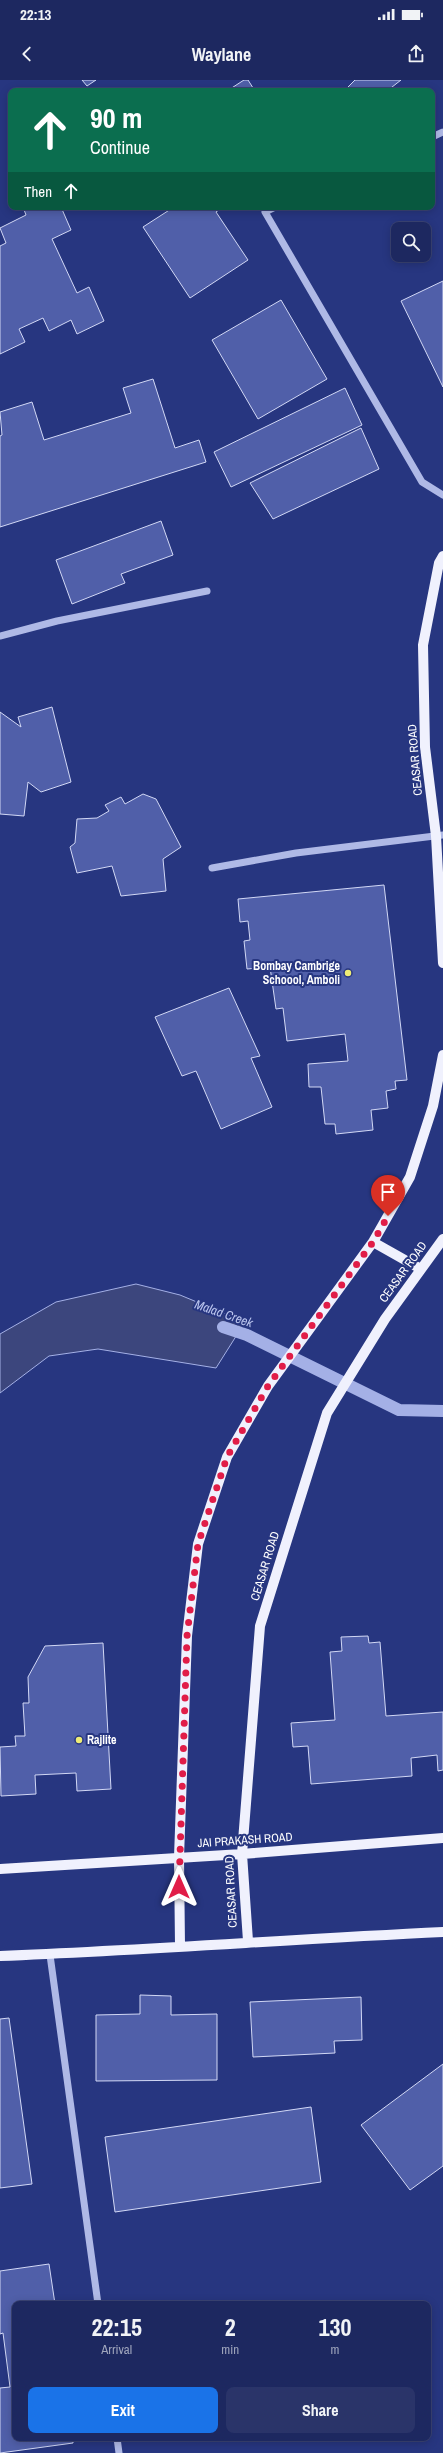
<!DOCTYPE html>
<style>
body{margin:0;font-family:"Archivo Narrow",sans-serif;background:#2a3469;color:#f1f3f6;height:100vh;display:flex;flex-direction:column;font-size:15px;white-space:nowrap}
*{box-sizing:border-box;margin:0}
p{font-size:13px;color:#a0a6bd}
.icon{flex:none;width:22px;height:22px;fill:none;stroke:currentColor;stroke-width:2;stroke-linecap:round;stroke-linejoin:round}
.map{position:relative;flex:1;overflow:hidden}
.sheet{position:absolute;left:12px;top:2221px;width:419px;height:140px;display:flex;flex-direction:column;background:#1d2860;border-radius:8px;box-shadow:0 2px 10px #0003,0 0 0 1px #3b4475}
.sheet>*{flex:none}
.banner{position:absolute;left:8px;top:8px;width:427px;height:122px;border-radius:8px;box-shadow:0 2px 10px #0003,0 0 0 1px #3b4475;background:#0b6e4f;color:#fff;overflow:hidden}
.controls{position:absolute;left:391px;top:142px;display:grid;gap:8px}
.controls a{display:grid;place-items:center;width:40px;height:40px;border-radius:8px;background:#1d2860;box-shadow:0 2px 10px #0003,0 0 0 1px #3b4475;font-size:20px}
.pin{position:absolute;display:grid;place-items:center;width:34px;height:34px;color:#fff;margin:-41px -17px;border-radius:50% 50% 50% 0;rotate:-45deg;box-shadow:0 0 4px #0007}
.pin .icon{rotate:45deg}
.me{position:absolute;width:44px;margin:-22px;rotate:0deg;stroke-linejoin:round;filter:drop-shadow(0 0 3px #0008)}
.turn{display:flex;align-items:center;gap:14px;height:84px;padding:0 16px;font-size:18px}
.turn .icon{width:52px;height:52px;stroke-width:2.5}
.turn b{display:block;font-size:28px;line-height:34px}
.then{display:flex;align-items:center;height:38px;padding:0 16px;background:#0003;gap:8px;font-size:15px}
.eta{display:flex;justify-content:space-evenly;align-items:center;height:68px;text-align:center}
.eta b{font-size:24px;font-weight:800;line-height:28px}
.cta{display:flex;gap:8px;margin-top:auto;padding:8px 16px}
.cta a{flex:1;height:46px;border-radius:8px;background:#1a73e8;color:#fff;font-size:16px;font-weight:800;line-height:46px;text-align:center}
.cta a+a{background:#2a3469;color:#f1f3f6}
.status{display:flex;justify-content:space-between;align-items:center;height:28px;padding:0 20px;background:#1d2860;direction:ltr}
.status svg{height:11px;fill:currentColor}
header{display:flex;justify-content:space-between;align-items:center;height:52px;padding:0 16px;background:#1d2860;font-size:18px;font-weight:800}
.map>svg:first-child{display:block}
</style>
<div class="status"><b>22:13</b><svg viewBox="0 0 49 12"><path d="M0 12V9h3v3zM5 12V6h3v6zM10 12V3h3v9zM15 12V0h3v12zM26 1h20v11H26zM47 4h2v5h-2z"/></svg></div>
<header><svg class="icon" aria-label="back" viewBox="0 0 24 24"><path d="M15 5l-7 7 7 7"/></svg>Waylane<svg class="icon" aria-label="share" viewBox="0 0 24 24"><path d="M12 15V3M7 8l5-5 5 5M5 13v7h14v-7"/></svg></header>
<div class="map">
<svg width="443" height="2373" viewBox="0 0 443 2373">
<rect width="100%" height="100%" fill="#273680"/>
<!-- water -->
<path fill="#3c467d" stroke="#a4b0e6" d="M 136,1204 L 180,1215 L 245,1242 L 216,1288 L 98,1269 L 49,1276 L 0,1313 L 0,1254 L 56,1222 Z"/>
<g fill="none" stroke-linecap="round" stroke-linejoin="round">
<!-- stream -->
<path stroke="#a4b0e6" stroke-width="12" d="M 223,1247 L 247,1255 L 399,1330 L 443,1331"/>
</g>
<!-- building -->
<path fill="#505fa9" stroke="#d2d8f5" d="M 82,0 L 96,0 L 87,6 Z
M 244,0 L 248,0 L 255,11 L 227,11 Z
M 355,0 L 401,0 L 387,11 L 344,11 Z
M 23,127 L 44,127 L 46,130 L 61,127 L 71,150 L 52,159 L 77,213 L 89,207 L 104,241 L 77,254 L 71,240 L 49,251 L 43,238 L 19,249 L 25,262 L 0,274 L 0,166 L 6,163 L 0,148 L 26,135 Z
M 174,127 L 223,127 L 216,132 L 248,180 L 190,218 L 143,147 Z
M 443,201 L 443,307 L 401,221 Z
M 281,220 L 327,299 L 258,339 L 212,260 Z
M 153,299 L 175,368 L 199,360 L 206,382 L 0,447 L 0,356 L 2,355 L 0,332 L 32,322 L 44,360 L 131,333 L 123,308 Z
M 345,308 L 362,345 L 231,407 L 214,372 Z
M 361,348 L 379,389 L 273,439 L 250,403 Z
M 161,441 L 173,475 L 121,494 L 125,503 L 72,524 L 56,480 Z
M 52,627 L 71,702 L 41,712 L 28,702 L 24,736 L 0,734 L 0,632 L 21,647 L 18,637 Z
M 143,714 L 156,719 L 181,767 L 163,779 L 166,811 L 121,816 L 112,786 L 77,793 L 70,767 L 75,763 L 77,739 L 97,738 L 109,731 L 105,725 L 121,717 L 125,724 Z
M 384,805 L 407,1000 L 395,1001 L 396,1009 L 386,1011 L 388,1028 L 371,1030 L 373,1050 L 336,1054 L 335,1044 L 325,1044 L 321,1007 L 309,1007 L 308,984 L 348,981 L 345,954 L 287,961 L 283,928 L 276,929 L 270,887 L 247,889 L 244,861 L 250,860 L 248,841 L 240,842 L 238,819 Z
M 229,908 L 260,976 L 251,978 L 272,1027 L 221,1049 L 196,991 L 182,996 L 155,937 Z
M 368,1556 L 369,1563 L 380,1562 L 386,1636 L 443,1632 L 443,1690 L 438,1691 L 437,1675 L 411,1678 L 412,1696 L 311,1704 L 308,1666 L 293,1667 L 291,1643 L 335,1640 L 330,1572 L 342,1571 L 341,1557 Z
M 103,1563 L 111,1709 L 77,1711 L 76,1693 L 35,1695 L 36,1714 L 1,1716 L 0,1667 L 16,1666 L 15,1656 L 25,1656 L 23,1623 L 29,1623 L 28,1597 L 45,1566 Z
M 140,1915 L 171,1916 L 171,1935 L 217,1934 L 217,2000 L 96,2001 L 96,1935 L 140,1934 Z
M 361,1917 L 362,1960 L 334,1961 L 335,1973 L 253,1977 L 250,1922 Z
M 9,1938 L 32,2104 L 0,2108 L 0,1939 Z
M 443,1984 L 443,2086 L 410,2110 L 361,2045 Z
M 311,2027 L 321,2102 L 115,2132 L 105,2057 Z
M 49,2184 L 55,2224 L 15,2224 L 15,2358 L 73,2358 L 73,2363 L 0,2373 L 0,2308 L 10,2307 L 3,2253 L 0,2254 L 0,2191 Z"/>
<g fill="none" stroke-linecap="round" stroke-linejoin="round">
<!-- minor -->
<path stroke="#afb9e6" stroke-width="7" d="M 432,57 L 443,52
M 275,127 L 265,132 L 422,402 L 443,415
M 0,556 L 57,541 L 207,511
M 212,788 L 296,773 L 443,755
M 50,1875 L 98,2224
M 117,2358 L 119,2373"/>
<!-- major -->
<path stroke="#f0f1fd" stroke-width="10" d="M 443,476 L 439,483 L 423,565 L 425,667 L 436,756 L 443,883
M 373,1162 L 421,1189
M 0,1789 L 242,1774 L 443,1758
M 248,1861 L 242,1774 L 260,1546 L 327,1333 L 385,1239 L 443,1159
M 180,1866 L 179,1777 L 187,1556 L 198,1464 L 227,1377 L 268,1306 L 373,1162 L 410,1097 L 433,1026 L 443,975
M 0,1876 C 148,1870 295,1859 443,1852"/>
</g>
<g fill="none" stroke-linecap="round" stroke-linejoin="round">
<!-- route -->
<path stroke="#e11d48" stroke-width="7" stroke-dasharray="0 12.6" d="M 179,1807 L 187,1556 L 198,1464 L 227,1377 L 268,1306 L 373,1162 L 388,1136"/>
</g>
<!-- markers -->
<g fill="#eeec75" stroke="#273680" stroke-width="1.5">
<circle cx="348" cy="893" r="4"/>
<circle cx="79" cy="1660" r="4"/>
</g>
<g text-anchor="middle" stroke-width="4" stroke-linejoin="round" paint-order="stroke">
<!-- street labels -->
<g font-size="12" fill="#fff" stroke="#273680">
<text transform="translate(415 680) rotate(-95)" y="4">CEASAR ROAD</text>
<text transform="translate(403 1192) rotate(-54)" y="4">CEASAR ROAD</text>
<text transform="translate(265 1486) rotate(-73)" y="4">CEASAR ROAD</text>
<text transform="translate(245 1760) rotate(-4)" y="4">JAI PRAKASH ROAD</text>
<text transform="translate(231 1812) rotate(-93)" y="4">CEASAR ROAD</text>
</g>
<!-- poi labels -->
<g font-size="12" font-weight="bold" fill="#fff" stroke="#273680" text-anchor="end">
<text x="340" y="890">Bombay Cambrige<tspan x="340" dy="14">Schoool, Amboli</tspan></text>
<text x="87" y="1664" text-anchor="start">Rajlite</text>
</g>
<!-- water labels -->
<g font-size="13" font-style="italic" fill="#bac4ed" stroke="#273680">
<text transform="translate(224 1233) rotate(19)" y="5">Malad Creek</text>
</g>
</g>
</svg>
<div class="controls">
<a><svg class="icon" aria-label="search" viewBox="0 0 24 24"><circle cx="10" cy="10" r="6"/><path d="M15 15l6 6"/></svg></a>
</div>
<div class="pin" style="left:388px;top:1136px;background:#d93025"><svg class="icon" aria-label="arrive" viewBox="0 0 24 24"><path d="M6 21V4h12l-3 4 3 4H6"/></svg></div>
<svg class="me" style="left:179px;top:1807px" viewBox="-20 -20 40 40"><path d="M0-17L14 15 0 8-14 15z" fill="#e11d48" stroke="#fff" stroke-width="4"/></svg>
<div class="banner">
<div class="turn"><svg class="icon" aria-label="ahead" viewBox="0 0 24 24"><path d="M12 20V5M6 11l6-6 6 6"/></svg><div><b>90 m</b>Continue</div></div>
<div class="then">Then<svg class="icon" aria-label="ahead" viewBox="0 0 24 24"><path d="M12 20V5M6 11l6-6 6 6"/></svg></div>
</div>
<section class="sheet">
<div class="eta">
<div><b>22:15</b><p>Arrival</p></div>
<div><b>2</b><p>min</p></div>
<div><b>130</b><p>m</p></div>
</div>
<div class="cta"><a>Exit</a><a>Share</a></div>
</section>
</div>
